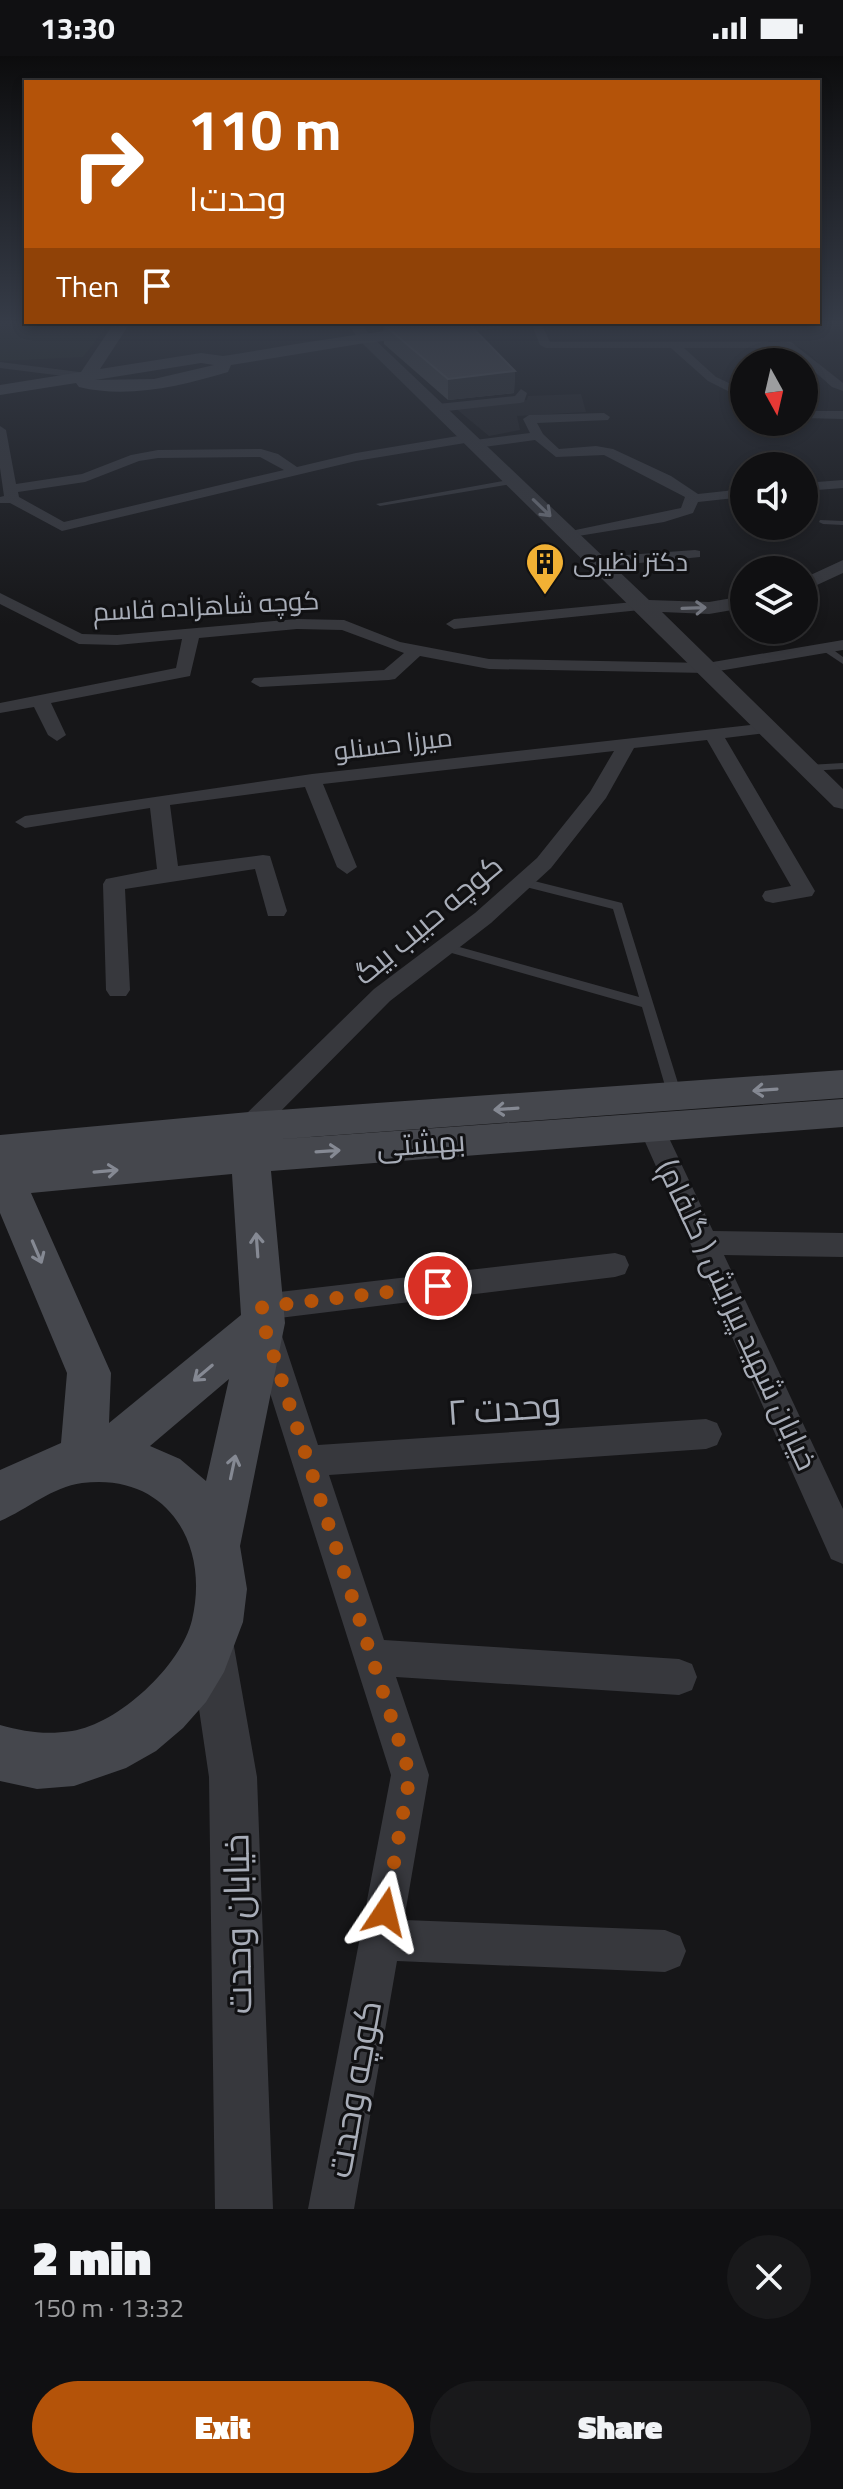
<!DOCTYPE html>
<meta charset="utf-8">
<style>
body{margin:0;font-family:"Titillium Web",Cairo,sans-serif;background:#19191b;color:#f1f3f6;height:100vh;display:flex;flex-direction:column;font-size:30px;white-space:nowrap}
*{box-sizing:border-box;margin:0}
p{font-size:26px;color:#9c9d9f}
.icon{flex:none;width:44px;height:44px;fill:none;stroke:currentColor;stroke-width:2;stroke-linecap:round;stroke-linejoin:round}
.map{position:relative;height:2153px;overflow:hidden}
.details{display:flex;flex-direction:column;background:#101012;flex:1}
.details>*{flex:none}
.guide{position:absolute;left:24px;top:24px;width:796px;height:244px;border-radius:0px;box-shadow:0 4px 12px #0003,0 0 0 2px #303032;background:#b45309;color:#fff;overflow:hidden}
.needle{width:52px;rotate:172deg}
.controls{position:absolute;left:730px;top:292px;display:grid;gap:16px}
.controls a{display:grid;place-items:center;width:88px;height:88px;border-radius:50%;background:#101012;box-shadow:0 4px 12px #0003,0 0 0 2px #303032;font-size:40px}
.pin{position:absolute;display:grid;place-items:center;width:68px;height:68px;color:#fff;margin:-34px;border:4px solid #fff;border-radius:50%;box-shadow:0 2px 8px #0007}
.me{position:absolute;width:88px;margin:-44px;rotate:10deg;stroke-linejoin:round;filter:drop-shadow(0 0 6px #0008)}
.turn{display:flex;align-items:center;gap:28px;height:168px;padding:0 32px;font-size:36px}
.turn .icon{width:104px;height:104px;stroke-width:2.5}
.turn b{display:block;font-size:56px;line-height:68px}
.then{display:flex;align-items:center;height:76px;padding:0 32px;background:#0003;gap:16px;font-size:30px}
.round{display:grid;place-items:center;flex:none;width:84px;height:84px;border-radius:42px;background:#19191b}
.summary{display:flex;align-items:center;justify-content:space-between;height:136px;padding:0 32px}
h1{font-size:48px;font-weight:800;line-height:60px}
.primary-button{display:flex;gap:16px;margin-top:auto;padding:16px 32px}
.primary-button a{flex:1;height:92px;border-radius:48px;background:#b45309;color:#fff;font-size:32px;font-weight:800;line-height:92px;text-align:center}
.primary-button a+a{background:#19191b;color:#f1f3f6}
.status{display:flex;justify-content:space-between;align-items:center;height:56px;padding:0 40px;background:#101012;direction:ltr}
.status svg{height:22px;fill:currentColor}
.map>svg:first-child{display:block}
</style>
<div class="status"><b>13:30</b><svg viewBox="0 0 49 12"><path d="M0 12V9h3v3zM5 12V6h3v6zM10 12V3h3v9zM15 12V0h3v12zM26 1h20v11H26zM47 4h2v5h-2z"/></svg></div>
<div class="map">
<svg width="843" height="2153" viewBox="0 0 843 2153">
<rect width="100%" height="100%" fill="#161618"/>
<!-- built -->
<path fill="#222225" d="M 581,338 L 586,356 L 517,360 L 520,374 L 489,380 L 454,351 L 527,344 L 528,340 Z"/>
<!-- green -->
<path fill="#1e261f" d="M 0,267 L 109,267 L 83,301 L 0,305 Z"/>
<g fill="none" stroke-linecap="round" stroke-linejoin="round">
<!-- service -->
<path fill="#37383d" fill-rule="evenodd" d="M 514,423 L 517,423 L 517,427 L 380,450 L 376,448 Z
M 820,464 L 843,465 L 843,469 L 823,468 L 819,466 Z
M 822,590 L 828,590 L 843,601 L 843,608 L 822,594 Z
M 843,707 L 843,713 L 808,715 L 803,712 L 808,709 Z
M 522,822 L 622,847 L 682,1040 L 680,1044 L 670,1044 L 668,1040 L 642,951 L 441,894 L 439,891 L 445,887 L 639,941 L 613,853 L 518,829 L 516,826 Z"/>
<!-- minor -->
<path fill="#37383d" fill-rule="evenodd" d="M 531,267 L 541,267 L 550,286 L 791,286 L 843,327 L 843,335 L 832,331 L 788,292 L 684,292 L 716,321 L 744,334 L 744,343 L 708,325 L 671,292 L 546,292 L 540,289 Z
M 0,306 L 87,317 L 93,320 L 87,323 L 0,312 Z
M 521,333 L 527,337 L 524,346 L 520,347 L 438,356 L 432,352 L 438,348 L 515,340 Z
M 807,355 L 843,355 L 843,363 L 804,362 L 804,356 Z
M 604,357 L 610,361 L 608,364 L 537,367 L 543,378 L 559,393 L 596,390 L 613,393 L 671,420 L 698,438 L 744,433 L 744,441 L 698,446 L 693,457 L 664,466 L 566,482 L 566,476 L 681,452 L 685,441 L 604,399 L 556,401 L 535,384 L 476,392 L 471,391 L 471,386 L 356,405 L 62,475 L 10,447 L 0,447 L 0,441 L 4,440 L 0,412 L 0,370 L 6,374 L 16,428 L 82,418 L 131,399 L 158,394 L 261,393 L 278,398 L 297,411 L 356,397 L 470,378 L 475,379 L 475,384 L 530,377 L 523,363 L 529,359 ZM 260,401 L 284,414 L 64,466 L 19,441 L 18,436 L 85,426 L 139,405 L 158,402 Z
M 843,424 L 843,432 L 804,435 L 804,427 Z
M 695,494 L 700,495 L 700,501 L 599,511 L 591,506 L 599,501 Z
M 0,537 L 82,578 L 117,579 L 297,563 L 344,564 L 400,586 L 489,603 L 707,607 L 843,584 L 843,594 L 707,617 L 489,613 L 420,600 L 395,623 L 389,624 L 260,631 L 251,626 L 254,622 L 384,614 L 404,597 L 342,574 L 297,573 L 199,582 L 190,620 L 51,647 L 66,679 L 57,685 L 48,679 L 34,651 L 0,657 L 0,647 L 176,612 L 182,583 L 117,589 L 79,588 L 0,548 Z
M 644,545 L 652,550 L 650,553 L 454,573 L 446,568 L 454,563 Z
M 768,667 L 774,668 L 777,672 L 774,676 L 725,682 L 815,835 L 812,840 L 773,847 L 765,845 L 762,840 L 765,835 L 791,830 L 707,684 L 634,692 L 606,742 L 551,812 L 491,867 L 390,945 L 258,1078 L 249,1081 L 240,1078 L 236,1071 L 240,1064 L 374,933 L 475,857 L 537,802 L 590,736 L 614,695 L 323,728 L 357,811 L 347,818 L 337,811 L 305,731 L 170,749 L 178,810 L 263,799 L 270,800 L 287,855 L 284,860 L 268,860 L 255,813 L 125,833 L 130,934 L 126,940 L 110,940 L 106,934 L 103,828 L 106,823 L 157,813 L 150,752 L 25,772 L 15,766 L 25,760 L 312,718 Z
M 651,1060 L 660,1063 L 713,1175 L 843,1177 L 843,1201 L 724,1199 L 843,1453 L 843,1508 L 831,1503 L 638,1070 L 642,1063 Z
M 615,1197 L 625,1200 L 629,1209 L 625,1218 L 615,1221 L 271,1263 L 276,1265 L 280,1274 L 318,1389 L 706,1363 L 717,1367 L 722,1378 L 717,1389 L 706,1393 L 329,1419 L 384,1584 L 679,1603 L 692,1608 L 697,1621 L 692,1634 L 679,1639 L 396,1621 L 429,1719 L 404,1864 L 665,1874 L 680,1880 L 686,1895 L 680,1910 L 665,1916 L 397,1905 L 354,2153 L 308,2153 L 391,1719 L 250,1274 L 254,1265 L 259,1263 L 252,1260 L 247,1251 L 252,1242 L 262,1238 Z"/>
<!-- tertiary -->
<path fill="#37383d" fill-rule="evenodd" d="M 347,267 L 361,267 L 370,279 L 649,544 L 709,546 L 744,540 L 744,552 L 709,558 L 662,556 L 843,733 L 843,753 L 834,751 L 360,285 Z
M 843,504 L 843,517 L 804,535 L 804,522 Z
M 211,1563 L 227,1569 L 233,1585 L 257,1721 L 273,2153 L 215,2153 L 209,1721 L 189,1585 L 195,1569 Z"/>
<!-- secondary -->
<path fill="#45474d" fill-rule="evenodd" d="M 114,267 L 130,267 L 100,313 L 201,297 L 223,300 C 317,285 411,267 507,267 L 499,272 L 365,287 L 231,309 L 228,316 C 181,330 128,343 79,331 L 76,327 L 0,339 L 0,329 L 81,316 ZM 201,307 L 214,309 L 154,323 L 95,324 Z
M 843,1014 L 843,1042 L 269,1084 L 843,1043 L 843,1071 L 271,1115 L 285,1267 L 240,1490 L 247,1533 L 243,1566 L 224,1616 L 206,1646 L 183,1672 L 156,1695 L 126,1712 L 74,1730 L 37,1733 L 0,1725 L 0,1669 C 25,1676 46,1679 72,1675 C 118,1668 181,1610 192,1564 C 210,1488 167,1416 82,1427 C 52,1431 28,1453 0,1465 L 0,1414 L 61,1387 L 67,1317 L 0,1157 L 0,1079 L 249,1056 ZM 232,1118 L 241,1259 L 109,1367 L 111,1317 L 31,1137 ZM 229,1323 L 206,1425 L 180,1403 L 150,1390 Z"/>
</g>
<!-- wall -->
<path fill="#47494d" d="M 383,268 L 515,315 L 514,337 L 448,344 L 384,288 Z"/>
<!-- shaded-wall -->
<path fill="#2f3033" d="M 515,315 L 514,337 L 448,344 L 448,323 Z"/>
<!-- building -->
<path fill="#525359" stroke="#5f6168" stroke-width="2" d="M 390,267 L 468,267 L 515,315 L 448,323 L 383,268 Z"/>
<!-- one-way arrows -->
<defs><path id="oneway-shaft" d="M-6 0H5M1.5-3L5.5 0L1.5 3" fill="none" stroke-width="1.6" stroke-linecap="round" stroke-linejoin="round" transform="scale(2)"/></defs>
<g stroke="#757881">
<use href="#oneway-shaft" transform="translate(542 452) rotate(44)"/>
<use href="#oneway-shaft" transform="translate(694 552) rotate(-2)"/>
</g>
<g stroke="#858993">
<use href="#oneway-shaft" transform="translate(765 1034) rotate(176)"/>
<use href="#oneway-shaft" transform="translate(506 1053) rotate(176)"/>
<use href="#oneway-shaft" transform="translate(328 1095) rotate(-4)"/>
<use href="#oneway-shaft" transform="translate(106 1115) rotate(-5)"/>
<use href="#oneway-shaft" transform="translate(257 1189) rotate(-94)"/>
<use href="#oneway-shaft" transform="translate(37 1196) rotate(67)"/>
<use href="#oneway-shaft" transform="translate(203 1317) rotate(140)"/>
<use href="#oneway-shaft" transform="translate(233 1411) rotate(-78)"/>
</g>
<!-- sky -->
<linearGradient id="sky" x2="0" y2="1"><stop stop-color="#0c0c0d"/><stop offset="0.47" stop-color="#363c48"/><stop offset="1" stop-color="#363c48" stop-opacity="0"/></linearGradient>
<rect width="843" height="568" fill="url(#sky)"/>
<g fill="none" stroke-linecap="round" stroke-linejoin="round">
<!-- route -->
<path stroke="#b45309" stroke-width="14" stroke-dasharray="0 25.2" d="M 385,1856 L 410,1719 L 263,1267 L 262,1251 L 438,1230"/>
</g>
<!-- icons -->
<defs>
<g id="building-pin" transform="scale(2)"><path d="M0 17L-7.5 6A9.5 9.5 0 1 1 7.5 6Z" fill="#f2b134" stroke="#111113"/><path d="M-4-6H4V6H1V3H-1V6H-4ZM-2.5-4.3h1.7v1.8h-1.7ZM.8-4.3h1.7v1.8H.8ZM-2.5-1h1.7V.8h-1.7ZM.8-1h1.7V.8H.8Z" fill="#111"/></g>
</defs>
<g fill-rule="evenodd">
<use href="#building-pin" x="545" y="506"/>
</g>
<g text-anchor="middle" stroke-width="6" stroke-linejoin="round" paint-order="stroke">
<!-- far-poi labels -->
<g font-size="26" fill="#a8adb8" stroke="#111113" text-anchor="start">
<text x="573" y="515">دکتر نظیری</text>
</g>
<!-- far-street labels -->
<g font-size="26" fill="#a8adb8" stroke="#111113">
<text transform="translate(206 550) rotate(-3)" y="9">کوچه شاهزاده قاسم</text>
<text transform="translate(393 688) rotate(-7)" y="9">میرزا حسنلو</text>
</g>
<!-- street labels -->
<g font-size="30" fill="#a8adb8" stroke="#111113">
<text transform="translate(428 864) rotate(-40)" y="10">کوچه حبیب بیگ</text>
<text transform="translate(421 1088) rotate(-4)" y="10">بهشتی</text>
<text transform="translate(737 1259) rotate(65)" y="10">خیابان شهید پیرایش ( گلفام)</text>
</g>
<!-- near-street labels -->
<g font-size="36" fill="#a8adb8" stroke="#111113">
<text transform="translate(504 1352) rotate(-4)" y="13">وحدت ۲</text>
<text transform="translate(237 1868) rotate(-91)" y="13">خیابان وحدت</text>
<text transform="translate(353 2033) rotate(-80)" y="13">کوچه وحدت</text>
</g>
</g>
</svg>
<div class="controls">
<a><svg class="needle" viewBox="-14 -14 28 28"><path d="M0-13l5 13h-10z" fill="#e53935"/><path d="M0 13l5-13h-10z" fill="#9c9d9f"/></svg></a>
<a><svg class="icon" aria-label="sound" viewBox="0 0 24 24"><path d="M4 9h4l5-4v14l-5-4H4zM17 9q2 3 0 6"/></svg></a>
<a><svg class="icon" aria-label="layers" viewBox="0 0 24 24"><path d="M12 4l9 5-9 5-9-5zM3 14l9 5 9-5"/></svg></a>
</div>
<div class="pin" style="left:438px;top:1230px;background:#d93025"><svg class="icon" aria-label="arrive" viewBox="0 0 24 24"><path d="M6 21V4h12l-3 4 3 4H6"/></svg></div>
<svg class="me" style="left:385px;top:1856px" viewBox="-20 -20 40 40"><path d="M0-17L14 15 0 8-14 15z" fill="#b45309" stroke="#fff" stroke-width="4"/></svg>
<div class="guide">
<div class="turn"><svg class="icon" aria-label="right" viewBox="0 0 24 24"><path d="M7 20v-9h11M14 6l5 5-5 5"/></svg><div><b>110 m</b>وحدت۱</div></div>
<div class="then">Then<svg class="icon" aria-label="arrive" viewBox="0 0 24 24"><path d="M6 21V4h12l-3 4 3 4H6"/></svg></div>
</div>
</div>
<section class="details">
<div class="summary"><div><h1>2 min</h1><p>150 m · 13:32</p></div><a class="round"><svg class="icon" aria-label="close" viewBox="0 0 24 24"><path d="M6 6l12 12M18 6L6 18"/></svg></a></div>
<div class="primary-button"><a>Exit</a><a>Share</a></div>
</section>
